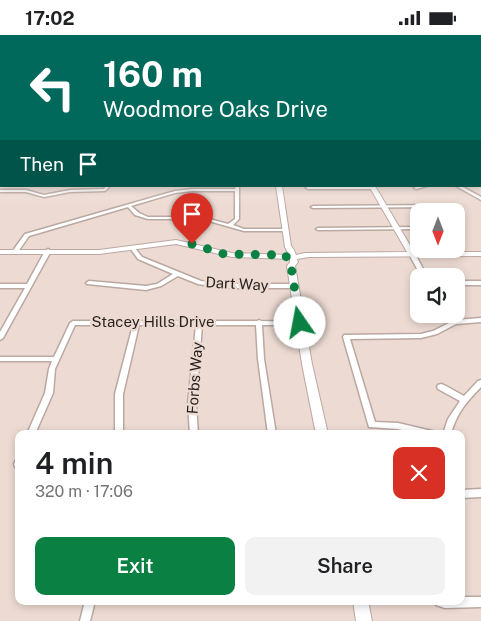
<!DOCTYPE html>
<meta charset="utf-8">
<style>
body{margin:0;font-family:"Public Sans",sans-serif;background:#f2f2f2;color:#202124;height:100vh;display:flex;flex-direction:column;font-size:19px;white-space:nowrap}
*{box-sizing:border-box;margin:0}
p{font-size:16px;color:#757577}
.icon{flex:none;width:28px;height:28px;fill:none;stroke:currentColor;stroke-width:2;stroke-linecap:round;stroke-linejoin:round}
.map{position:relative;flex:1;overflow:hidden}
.sheet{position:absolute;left:15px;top:395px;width:450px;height:175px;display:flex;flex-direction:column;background:#fff;border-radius:10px;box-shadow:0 2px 8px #0003}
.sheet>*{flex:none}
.top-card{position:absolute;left:0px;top:0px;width:481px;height:152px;box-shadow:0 2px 8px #0003;background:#00695c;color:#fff;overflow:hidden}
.needle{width:32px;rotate:180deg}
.tools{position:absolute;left:410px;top:168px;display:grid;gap:10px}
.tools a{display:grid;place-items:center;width:55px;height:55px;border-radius:10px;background:#fff;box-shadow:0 2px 8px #0003;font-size:25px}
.pin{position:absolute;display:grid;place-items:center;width:42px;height:42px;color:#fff;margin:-51px -21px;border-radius:50% 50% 50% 0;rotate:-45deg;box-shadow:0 0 5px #0007}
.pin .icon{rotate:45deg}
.me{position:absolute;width:55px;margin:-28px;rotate:348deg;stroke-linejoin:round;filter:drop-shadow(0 0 4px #0008)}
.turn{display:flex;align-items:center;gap:18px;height:105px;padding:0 20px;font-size:22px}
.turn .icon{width:65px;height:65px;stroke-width:2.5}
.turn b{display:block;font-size:35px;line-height:42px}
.then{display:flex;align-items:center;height:48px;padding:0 20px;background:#0003;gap:10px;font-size:19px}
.round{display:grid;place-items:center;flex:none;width:52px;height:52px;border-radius:10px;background:#f2f2f2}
.overview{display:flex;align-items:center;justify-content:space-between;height:85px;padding:0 20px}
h1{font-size:30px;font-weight:600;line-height:38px}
.action{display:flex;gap:10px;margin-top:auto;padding:10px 20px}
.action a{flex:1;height:58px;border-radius:10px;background:#0b8043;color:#fff;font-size:20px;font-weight:600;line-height:58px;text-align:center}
.action a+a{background:#f2f2f2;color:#202124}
.status{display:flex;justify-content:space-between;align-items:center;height:35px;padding:0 25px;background:#fff;direction:ltr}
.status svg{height:14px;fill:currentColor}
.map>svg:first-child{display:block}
</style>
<div class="status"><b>17:02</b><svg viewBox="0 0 49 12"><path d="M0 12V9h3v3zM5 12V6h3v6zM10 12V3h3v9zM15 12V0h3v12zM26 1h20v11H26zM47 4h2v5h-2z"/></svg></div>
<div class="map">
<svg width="481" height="586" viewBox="0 0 481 586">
<rect width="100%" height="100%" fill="#eddbd3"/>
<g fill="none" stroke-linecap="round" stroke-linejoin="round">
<!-- street casing -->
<g stroke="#baa8a1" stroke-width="3">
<path id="street" d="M 0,99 L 1,99 L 1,101 L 0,101 Z
M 480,108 L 481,108 L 481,110 L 480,110 Z
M 480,131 L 481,131 L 481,134 L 480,134 Z
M 0,139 L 1,139 L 1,141 L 0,141 Z
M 106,151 L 110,151 L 105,156 L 70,157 L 44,162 L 26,157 L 0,157 L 0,155 L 26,155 L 44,160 L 70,155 L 104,154 Z
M 236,151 L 239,152 L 239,184 L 233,190 L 244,194 L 287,194 L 287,196 L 244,196 L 202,184 L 148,184 L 135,180 L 128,172 L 29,201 L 17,218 L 13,218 L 12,217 L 25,199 L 175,156 L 192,154 L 235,154 ZM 192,156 L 235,156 L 235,184 L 228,189 L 202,182 L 193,182 L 194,175 L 192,174 L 190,175 L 188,182 L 148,182 L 139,178 L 131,171 L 175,158 Z
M 419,151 L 427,151 L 416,154 L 414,153 Z
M 456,151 L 461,151 L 481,162 L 481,165 Z
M 307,152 L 373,152 L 375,153 L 373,154 L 308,154 L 306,153 Z
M 441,170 L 441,171 L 439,172 L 313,173 L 311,172 L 313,171 Z
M 419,192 L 419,194 L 318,195 L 316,194 L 318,193 Z
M 130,212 L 134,212 L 142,222 L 201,246 L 225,249 L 293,249 L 296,251 L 293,253 L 225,253 L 198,249 L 178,241 L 161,251 L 146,255 L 87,249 L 86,248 L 89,246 L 146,251 L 157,249 L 173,239 L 138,224 L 130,213 Z
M 48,214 L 51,216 L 3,303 L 0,305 L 0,297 L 25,253 L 0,253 L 0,249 L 27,249 L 45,216 Z
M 412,217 L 415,219 L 427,241 L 421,241 L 409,219 Z
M 456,246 L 481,246 L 481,250 L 456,250 Z
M 481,283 L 481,287 L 456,289 L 437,299 L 421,303 L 350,304 L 375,387 L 398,388 L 432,396 L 435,397 L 436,399 L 417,399 L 398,394 L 369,392 L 343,302 L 344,300 L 421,299 L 433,296 L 455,285 Z
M 137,285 L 139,286 L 197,286 L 199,285 L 201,286 L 257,286 L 259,285 L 261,286 L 302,287 L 303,288 L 300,290 L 262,290 L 264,324 L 276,399 L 268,399 L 258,324 L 256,290 L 202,290 L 196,369 L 198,399 L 190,399 L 188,369 L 196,290 L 139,290 L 123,359 L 123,399 L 115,399 L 115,359 L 133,290 L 75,290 L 55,334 L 53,358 L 35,399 L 27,399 L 45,358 L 49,334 L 52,326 L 0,326 L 0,322 L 54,322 L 70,288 L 73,286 L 135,286 Z
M 481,345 L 481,352 C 467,366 456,379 451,399 L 443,399 L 448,384 L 460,366 L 438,354 L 437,352 L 438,350 L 441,349 L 444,350 L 464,361 L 478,346 Z
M 19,424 L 19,432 L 18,433 L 15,432 L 14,429 L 16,425 Z
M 481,454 L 481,462 L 461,463 L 461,455 Z
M 461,562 L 481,562 L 481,572 L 445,573 L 436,570 L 435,566 L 461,566 Z
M 85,566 L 95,566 L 90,586 L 80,586 Z"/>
</g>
<!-- secondary casing -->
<g stroke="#baa8a1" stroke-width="2">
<path id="secondary" d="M 0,102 L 1,102 L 1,104 L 0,104 Z
M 480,122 L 481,122 L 481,124 L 480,124 Z
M 0,126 L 1,126 L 1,129 L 0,130 Z
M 276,151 L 282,151 L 291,211 L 294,215 L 296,220 L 305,218 L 407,217 L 369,151 L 375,151 L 414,217 L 481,217 L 481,221 L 309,222 L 297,224 L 298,227 L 295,231 L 312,329 L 328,399 L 316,399 L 302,329 L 287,231 L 290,227 L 290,224 L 232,222 L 176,209 L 99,219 L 0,219 L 0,215 L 99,215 L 176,205 L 232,218 L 289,220 L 285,212 Z
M 353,566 L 368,566 L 372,586 L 356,586 Z"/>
</g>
<!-- street -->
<use href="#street" fill="#fff" fill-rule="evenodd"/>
<!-- secondary -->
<use href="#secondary" fill="#fff" fill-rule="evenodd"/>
</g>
<!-- sky -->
<linearGradient id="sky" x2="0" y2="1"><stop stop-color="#79b4db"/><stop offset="0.53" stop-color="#f7efeb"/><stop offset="1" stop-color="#f7efeb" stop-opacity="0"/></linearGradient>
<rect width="481" height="173" fill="url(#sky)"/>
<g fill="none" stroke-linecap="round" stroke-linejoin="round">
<!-- route -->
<path stroke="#0b8043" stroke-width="9" stroke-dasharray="0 16.2" d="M 192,209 L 224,219 L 286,220 L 287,227 L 291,231 L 300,288"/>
</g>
<g text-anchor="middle" stroke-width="5" stroke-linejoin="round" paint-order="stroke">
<!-- street labels -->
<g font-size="15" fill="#28211e" stroke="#eddbd3">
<text transform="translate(237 249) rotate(3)" y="5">Dart Way</text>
<text x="153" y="292">Stacey Hills Drive</text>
<text transform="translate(195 343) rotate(-86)" y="5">Forbs Way</text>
</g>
</g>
</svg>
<div class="tools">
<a><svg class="needle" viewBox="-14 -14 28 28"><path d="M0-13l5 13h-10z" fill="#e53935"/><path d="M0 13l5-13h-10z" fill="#757577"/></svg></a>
<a><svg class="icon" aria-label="sound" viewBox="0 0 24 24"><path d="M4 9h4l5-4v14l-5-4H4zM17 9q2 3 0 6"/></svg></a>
</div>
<div class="pin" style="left:192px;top:209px;background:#d93025"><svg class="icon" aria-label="arrive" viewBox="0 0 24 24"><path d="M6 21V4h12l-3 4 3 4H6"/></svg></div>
<svg class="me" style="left:300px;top:288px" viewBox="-20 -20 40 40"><circle r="19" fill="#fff"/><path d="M0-13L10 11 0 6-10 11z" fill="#0b8043"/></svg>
<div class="top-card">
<div class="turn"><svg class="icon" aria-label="left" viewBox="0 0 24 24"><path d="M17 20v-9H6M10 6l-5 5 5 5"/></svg><div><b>160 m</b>Woodmore Oaks Drive</div></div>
<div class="then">Then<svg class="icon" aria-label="arrive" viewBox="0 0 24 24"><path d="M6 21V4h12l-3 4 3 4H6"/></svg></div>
</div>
<section class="sheet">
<div class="overview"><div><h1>4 min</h1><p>320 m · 17:06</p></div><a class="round" style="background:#d93025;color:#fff"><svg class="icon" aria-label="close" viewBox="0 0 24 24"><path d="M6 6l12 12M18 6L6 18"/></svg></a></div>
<div class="action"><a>Exit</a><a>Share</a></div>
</section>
</div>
